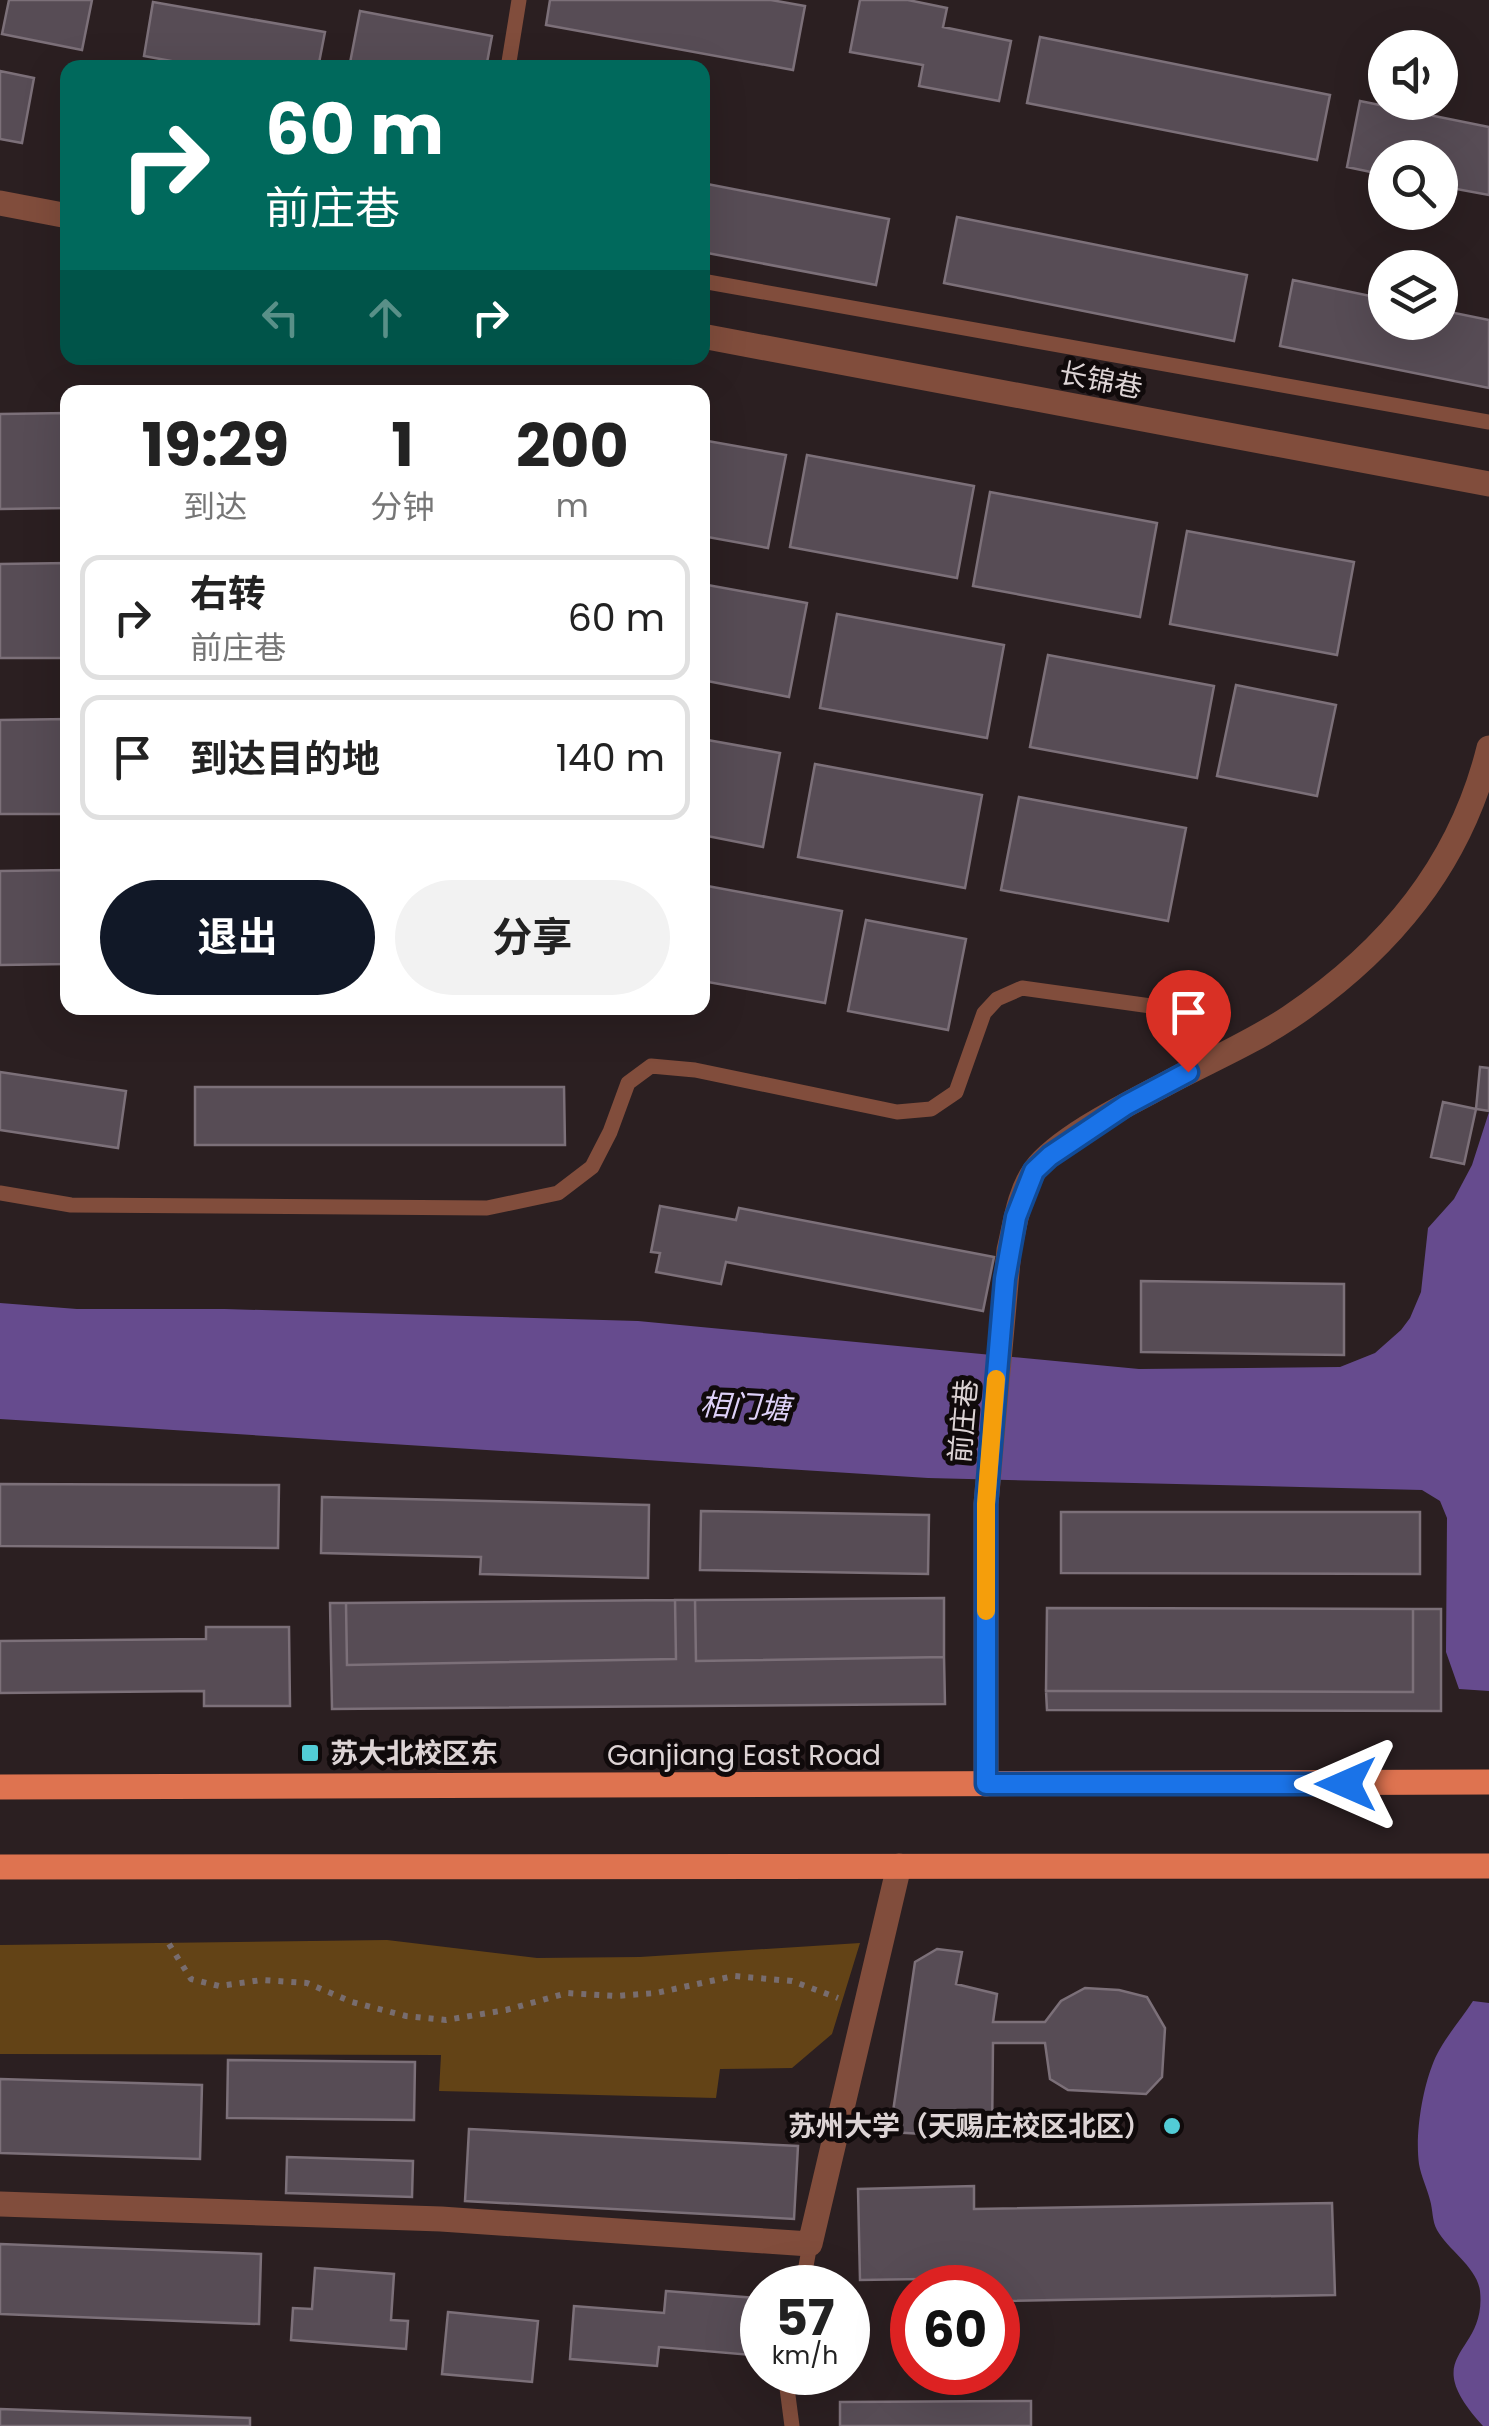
<!DOCTYPE html>
<html lang="zh">
<meta charset="utf-8">
<style>
body{margin:0;font-family:Poppins,"Noto Sans SC",sans-serif;background:#f2f2f2;color:#222;height:100vh;display:flex;flex-direction:column;font-size:38px;white-space:nowrap}
*{box-sizing:border-box;margin:0}
p{font-size:32px;color:#767676}
.icon{flex:none;width:55px;height:55px;fill:none;stroke:currentColor;stroke-width:2;stroke-linecap:round;stroke-linejoin:round}
.map{position:relative;flex:1;overflow:hidden}
.drawer{position:absolute;left:60px;top:385px;width:650px;height:630px;display:flex;flex-direction:column;background:#fff;border-radius:20px;box-shadow:0 10px 40px #0002}
.drawer>*{flex:none}
.hud{position:absolute;left:60px;top:60px;width:650px;height:305px;border-radius:20px;box-shadow:0 10px 40px #0002;background:#00695c;color:#fff;overflow:hidden}
.tools{position:absolute;left:1368px;top:30px;display:grid;gap:20px}
.tools a{display:grid;place-items:center;width:90px;height:90px;border-radius:50%;background:#fff;box-shadow:0 10px 40px #0002;font-size:50px}
.speed{position:absolute;left:740px;top:2265px;display:flex;gap:20px;font-size:50px;font-weight:700;text-align:center}
.speed>*{display:grid;place-content:center;width:130px;height:130px;border-radius:50%;background:#fff;box-shadow:0 10px 40px #0002;line-height:1}
.speed small{font-size:25px;font-weight:400}
.speed .limit{border:15px solid #d22;background:#fff;color:#111}
.pin{position:absolute;display:grid;place-items:center;width:85px;height:85px;color:#fff;margin:-102px -42px;border-radius:50% 50% 50% 0;rotate:-45deg;box-shadow:0 0 10px #0007}
.pin .icon{rotate:45deg}
.me{position:absolute;width:110px;margin:-55px;rotate:270deg;stroke-linejoin:round;filter:drop-shadow(0 0 8px #0008)}
.turn{display:flex;align-items:center;gap:35px;height:210px;padding:0 40px;font-size:45px}
.turn .icon{width:130px;height:130px;stroke-width:2.5}
.turn b{display:block;font-size:70px;line-height:85px}
.lanes{display:flex;align-items:center;height:95px;padding:0 40px;background:#0003;justify-content:center;gap:50px;direction:ltr}
.lanes .off{opacity:.35}
.eta{display:flex;justify-content:space-evenly;align-items:center;height:170px;text-align:center}
.eta b{font-size:60px;font-weight:700;line-height:70px}
.button{display:flex;gap:20px;margin-top:auto;padding:20px 40px}
.button a{flex:1;height:115px;border-radius:60px;background:#111827;color:#fff;font-size:40px;font-weight:700;line-height:115px;text-align:center}
.button a+a{background:#f2f2f2;color:#222}
ul{padding:0;list-style:none}
li{display:flex;align-items:center;gap:30px;height:125px;margin:0 20px 15px;padding:0 20px;border:5px solid #e0e0e0;border-radius:20px}
li div{flex:1}
li b{display:block;font-size:38px}
li em{font-style:normal}
.map>svg:first-child{display:block}
</style>
<div class="map">
<svg width="1489" height="2426" viewBox="0 0 1489 2426">
<rect width="100%" height="100%" fill="#2b1f21"/>
<!-- green -->
<path fill="#634316" d="M 387,1940 L 537,1958 L 640,1957 L 860,1943 L 832,2034 L 792,2068 L 720,2069 L 716,2098 L 439,2091 L 441,2055 L 0,2054 L 0,1945 Z"/>
<!-- water -->
<path fill="#664b8e" d="M 1489,1112 L 1489,1691 L 1459,1689 L 1446,1652 L 1447,1518 L 1440,1501 L 1422,1490 L 928,1478 L 0,1419 L 0,1303 L 77,1309 L 225,1309 L 638,1321 L 1139,1369 L 1340,1367 L 1375,1353 L 1401,1330 L 1410,1318 L 1421,1292 L 1428,1228 L 1454,1199 L 1472,1165 Z
M 1473,2001 L 1489,2003 L 1489,2426 L 1483,2426 C 1415,2351 1487,2357 1480,2291 C 1477,2267 1448,2250 1437,2230 C 1432,2221 1433,2210 1430,2200 C 1427,2188 1421,2176 1419,2164 C 1415,2135 1422,2092 1432,2066 C 1440,2043 1460,2021 1473,2001 Z"/>
<!-- building -->
<path fill="#574c55" stroke="#7c7079" stroke-width="2.5" d="M 9,0 L 92,0 L 82,50 L 2,34 Z
M 550,0 L 771,0 L 805,6 L 793,70 L 546,25 Z
M 860,0 L 908,0 L 947,8 L 943,27 L 1011,41 L 999,101 L 919,86 L 923,65 L 850,52 Z
M 153,2 L 325,32 L 318,68 L 209,68 L 144,56 Z
M 360,11 L 492,36 L 486,68 L 349,68 Z
M 1040,37 L 1330,95 L 1317,160 L 1027,103 Z
M 0,71 L 34,78 L 22,143 L 0,139 Z
M 1360,101 L 1489,127 L 1489,195 L 1440,186 L 1440,158 L 1385,158 L 1385,175 L 1347,167 Z
M 702,183 L 889,219 L 876,285 L 702,252 Z
M 957,217 L 1247,275 L 1234,341 L 944,283 Z
M 1293,280 L 1385,299 L 1385,322 L 1440,322 L 1440,310 L 1489,320 L 1489,388 L 1280,346 Z
M 68,413 L 68,508 L 0,509 L 0,414 Z
M 702,440 L 786,455 L 768,548 L 702,536 Z
M 807,455 L 974,486 L 957,578 L 790,547 Z
M 990,492 L 1157,523 L 1140,617 L 973,586 Z
M 1187,531 L 1354,562 L 1337,655 L 1170,624 Z
M 68,563 L 68,658 L 0,658 L 0,564 Z
M 702,584 L 807,603 L 789,697 L 702,680 Z
M 837,614 L 1004,645 L 987,738 L 820,708 Z
M 1048,655 L 1214,686 L 1197,778 L 1030,747 Z
M 1236,685 L 1336,705 L 1317,796 L 1217,776 Z
M 68,719 L 68,814 L 0,814 L 0,720 Z
M 702,739 L 780,753 L 763,847 L 702,835 Z
M 815,764 L 982,795 L 965,888 L 798,857 Z
M 1019,797 L 1186,828 L 1168,921 L 1001,890 Z
M 68,870 L 68,964 L 0,965 L 0,871 Z
M 702,885 L 842,911 L 825,1003 L 702,981 Z
M 866,920 L 966,939 L 948,1030 L 848,1011 Z
M 1480,1067 L 1489,1068 L 1489,1111 L 1476,1109 Z
M 0,1072 L 126,1091 L 118,1148 L 0,1130 Z
M 195,1087 L 564,1087 L 565,1145 L 195,1145 Z
M 1443,1102 L 1476,1109 L 1464,1164 L 1431,1157 Z
M 660,1206 L 736,1220 L 739,1208 L 994,1257 L 983,1311 L 726,1262 L 721,1284 L 656,1272 L 660,1253 L 651,1252 Z
M 1141,1281 L 1344,1284 L 1344,1355 L 1141,1352 Z
M 0,1484 L 279,1485 L 278,1548 L 0,1546 Z
M 322,1497 L 649,1505 L 648,1578 L 480,1574 L 481,1557 L 321,1553 Z
M 701,1511 L 929,1515 L 928,1574 L 700,1570 Z
M 1061,1512 L 1420,1512 L 1420,1574 L 1061,1573 Z
M 944,1598 L 944,1657 L 696,1661 L 695,1600 Z
M 675,1600 L 676,1659 L 347,1665 L 346,1603 Z
M 675,1600 L 695,1600 L 696,1661 L 944,1657 L 945,1704 L 332,1709 L 330,1603 L 346,1603 L 347,1665 L 676,1659 Z
M 1047,1608 L 1413,1609 L 1413,1692 L 1046,1691 Z
M 1413,1609 L 1441,1609 L 1441,1711 L 1047,1710 L 1046,1691 L 1413,1692 Z
M 206,1627 L 289,1627 L 290,1706 L 204,1706 L 204,1691 L 0,1693 L 0,1641 L 206,1639 Z
M 937,1949 L 962,1952 L 956,1984 L 997,1994 L 993,2022 L 1045,2022 L 1061,2001 L 1085,1988 L 1119,1990 L 1147,1997 L 1165,2028 L 1162,2077 L 1146,2094 L 1068,2090 L 1050,2079 L 1045,2043 L 993,2043 L 992,2138 L 890,2132 L 915,1962 Z
M 228,2060 L 415,2062 L 414,2120 L 227,2118 Z
M 0,2079 L 202,2085 L 200,2159 L 0,2153 Z
M 469,2129 L 798,2146 L 794,2219 L 465,2201 Z
M 287,2157 L 413,2161 L 412,2197 L 286,2193 Z
M 974,2186 L 974,2209 L 1332,2203 L 1335,2295 L 998,2301 L 998,2288 L 988,2288 L 988,2278 L 860,2280 L 858,2189 Z
M 0,2244 L 261,2254 L 259,2324 L 0,2314 Z
M 315,2268 L 394,2274 L 391,2320 L 408,2321 L 406,2349 L 291,2340 L 293,2308 L 312,2309 Z
M 666,2291 L 756,2298 L 751,2355 L 659,2347 L 657,2366 L 570,2359 L 574,2306 L 664,2313 Z
M 448,2312 L 538,2321 L 532,2382 L 442,2374 Z
M 1031,2401 L 1031,2426 L 840,2426 L 840,2402 Z
M 0,2409 L 250,2418 L 250,2426 L 0,2426 Z"/>
<g fill="none" stroke-linecap="round" stroke-linejoin="round">
<!-- path -->
<path stroke="#786d6f" stroke-width="6" stroke-dasharray="5 8" stroke-linecap="butt" d="M 169,1944 L 191,1979 L 219,1986 L 262,1980 L 307,1983 L 352,2002 L 406,2016 L 446,2020 L 506,2010 L 567,1993 L 616,1996 L 656,1993 L 734,1976 L 792,1981 L 838,1998"/>
<!-- lane -->
<path stroke="#814d3c" stroke-width="15" d="M 508,68 L 519,0
M 702,281 L 1489,422
M 0,1193 L 71,1205 L 487,1208 L 558,1193 L 592,1167 L 610,1132 L 628,1083 L 651,1066 L 695,1070 L 897,1112 L 931,1109 L 956,1092 L 984,1013 L 997,999 L 1022,988 L 1158,1007
M 802,2288 L 810,2244
M 789,2372 L 787,2388 L 792,2426"/>
<!-- street -->
<path stroke="#814d3c" stroke-width="25" d="M 0,203 L 68,216
M 702,336 L 1489,484
M 986,1784 L 986,1504 L 1009,1250 C 1015,1225 1019,1192 1035,1170 C 1059,1138 1126,1105 1162,1086 C 1204,1063 1250,1044 1290,1017 C 1389,950 1460,865 1489,748
M 0,2204 L 441,2219 L 810,2244 L 899,1866"/>
<!-- primary -->
<path stroke="#de7350" stroke-width="25" d="M 0,1787 L 1489,1782
M 0,1867 L 1489,1866"/>
</g>
<g fill="none" stroke-linecap="round" stroke-linejoin="round">
<!-- route casing -->
<g stroke="#114b97" stroke-width="25">
<path id="route" d="M 1188,1072 L 1126,1105 L 1050,1156 L 1034,1171 L 1016,1217 L 1005,1279 L 986,1504 L 986,1784 L 1346,1784"/>
</g>
<!-- route -->
<use href="#route" stroke="#1a73e8" stroke-width="18"/>
<!-- slow -->
<path stroke="#f59e0b" stroke-width="18" d="M 986,1611 L 986,1504 L 996,1379"/>
</g>
<!-- markers -->
<g fill="#52ccd6" stroke="#100a0b" stroke-width="4">
<rect x="300" y="1743" width="20" height="20" rx="5"/>
<circle cx="1172" cy="2126" r="10"/>
</g>
<g text-anchor="middle" stroke-width="10" stroke-linejoin="round" paint-order="stroke">
<!-- street labels -->
<g font-size="28" fill="#ddd4d5" stroke="#100a0b">
<text transform="translate(1101 380) rotate(11)" y="10">长锦巷</text>
<text transform="translate(963 1421) rotate(-85)" y="10">前庄巷</text>
<text x="744" y="1765">Ganjiang East Road</text>
</g>
<!-- poi labels -->
<g font-size="28" font-weight="bold" fill="#ddd4d5" stroke="#100a0b" text-anchor="start">
<text x="330" y="1763">苏大北校区东</text>
<text x="1152" y="2136" text-anchor="end">苏州大学（天赐庄校区北区）</text>
</g>
<!-- water labels -->
<g font-size="30" font-style="italic" fill="#ded1f8" stroke="#100a0b">
<text transform="translate(745 1407) rotate(3)" y="10">相门塘</text>
</g>
</g>
</svg>
<div class="tools">
<a><svg class="icon" aria-label="sound" viewBox="0 0 24 24"><path d="M4 9h4l5-4v14l-5-4H4zM17 9q2 3 0 6"/></svg></a>
<a><svg class="icon" aria-label="search" viewBox="0 0 24 24"><circle cx="10" cy="10" r="6"/><path d="M15 15l6 6"/></svg></a>
<a><svg class="icon" aria-label="layers" viewBox="0 0 24 24"><path d="M12 4l9 5-9 5-9-5zM3 14l9 5 9-5"/></svg></a>
</div>
<div class="speed"><div>57<small>km/h</small></div><div class="limit">60</div></div>
<div class="pin" style="left:1188px;top:1072px;background:#d93025"><svg class="icon" aria-label="arrive" viewBox="0 0 24 24"><path d="M6 21V4h12l-3 4 3 4H6"/></svg></div>
<svg class="me" style="left:1346px;top:1784px" viewBox="-20 -20 40 40"><path d="M0-17L14 15 0 8-14 15z" fill="#1a73e8" stroke="#fff" stroke-width="4"/></svg>
<div class="hud">
<div class="turn"><svg class="icon" aria-label="right" viewBox="0 0 24 24"><path d="M7 20v-9h11M14 6l5 5-5 5"/></svg><div><b>60 m</b>前庄巷</div></div>
<div class="lanes"><svg class="icon off" aria-label="left" viewBox="0 0 24 24"><path d="M17 20v-9H6M10 6l-5 5 5 5"/></svg><svg class="icon off" aria-label="ahead" viewBox="0 0 24 24"><path d="M12 20V5M6 11l6-6 6 6"/></svg><svg class="icon" aria-label="right" viewBox="0 0 24 24"><path d="M7 20v-9h11M14 6l5 5-5 5"/></svg></div>
</div>
<section class="drawer">
<div class="eta">
<div><b>19:29</b><p>到达</p></div>
<div><b>1</b><p>分钟</p></div>
<div><b>200</b><p>m</p></div>
</div>
<ul>
<li><svg class="icon" aria-label="right" viewBox="0 0 24 24"><path d="M7 20v-9h11M14 6l5 5-5 5"/></svg><div><b>右转</b><p>前庄巷</p></div><em>60 m</em></li>
<li><svg class="icon" aria-label="arrive" viewBox="0 0 24 24"><path d="M6 21V4h12l-3 4 3 4H6"/></svg><div><b>到达目的地</b></div><em>140 m</em></li>
</ul>
<div class="button"><a>退出</a><a>分享</a></div>
</section>
</div>
